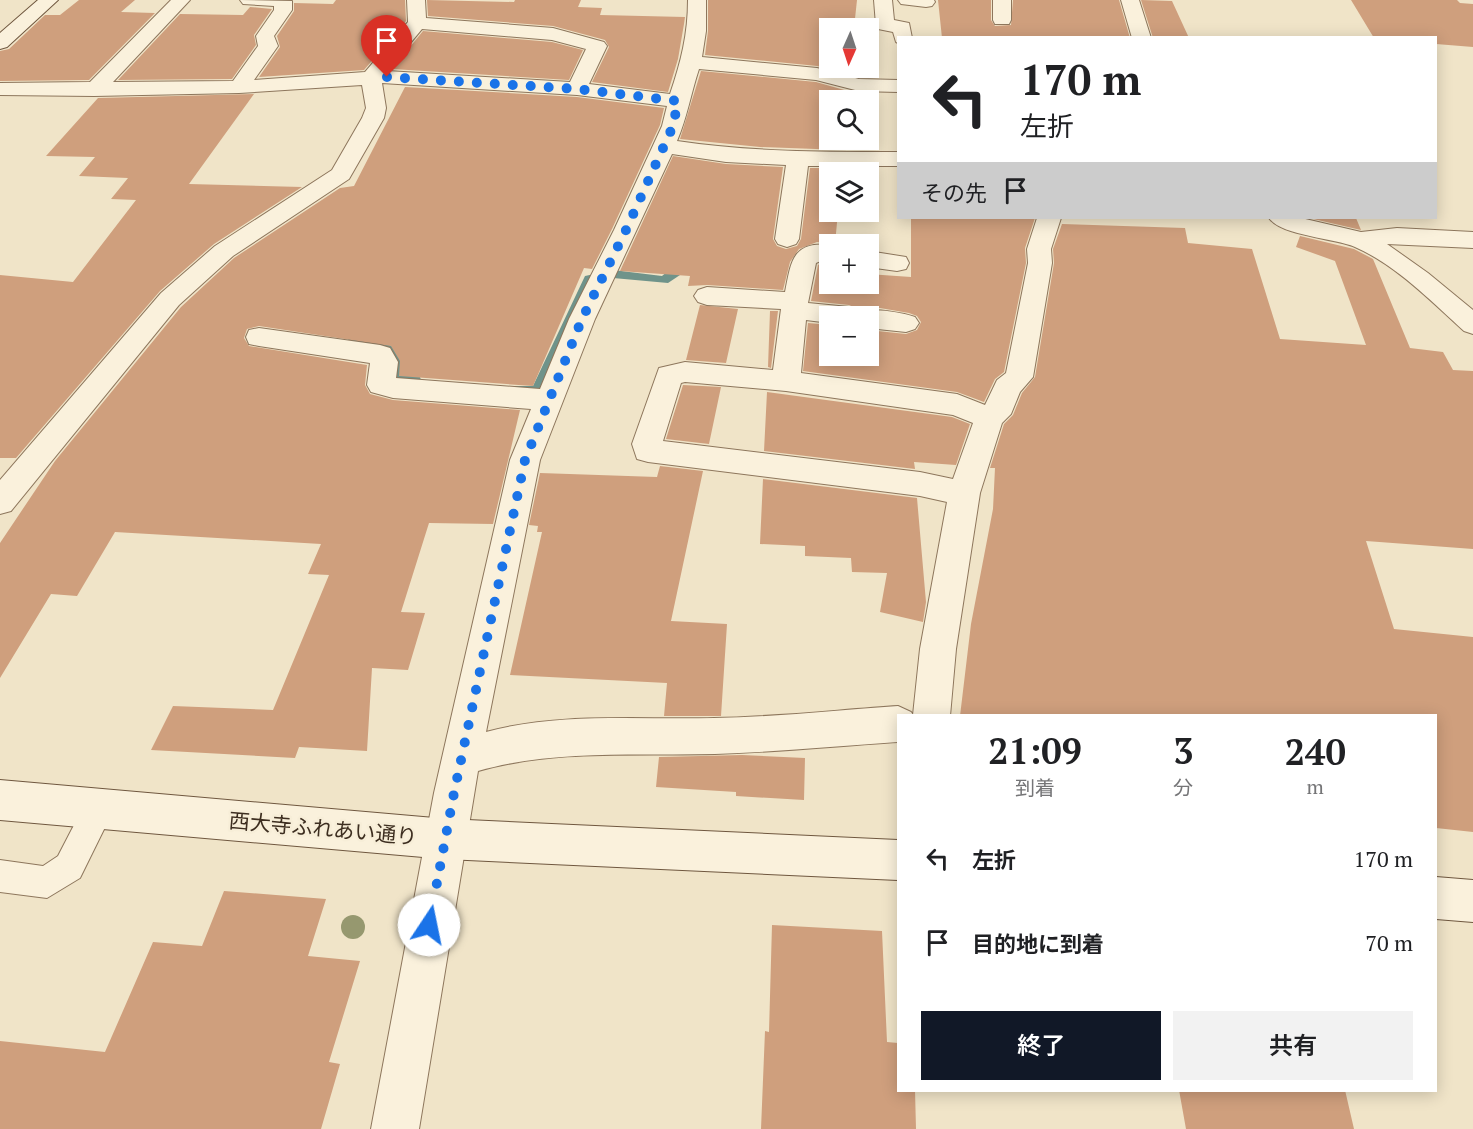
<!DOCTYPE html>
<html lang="ja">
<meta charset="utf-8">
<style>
body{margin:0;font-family:"PT Serif","Noto Sans JP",serif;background:#f2f2f2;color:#202124;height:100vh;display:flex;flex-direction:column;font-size:22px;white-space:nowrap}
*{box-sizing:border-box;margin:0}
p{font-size:20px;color:#757577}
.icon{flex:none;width:33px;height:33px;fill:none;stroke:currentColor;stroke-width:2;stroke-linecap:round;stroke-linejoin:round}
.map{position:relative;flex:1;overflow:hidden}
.sheet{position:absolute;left:897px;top:714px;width:540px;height:378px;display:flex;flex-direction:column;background:#fff;border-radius:0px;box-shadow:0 3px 15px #0003}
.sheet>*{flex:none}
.top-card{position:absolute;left:897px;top:36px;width:540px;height:183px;border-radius:0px;box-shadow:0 3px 15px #0003;background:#fff;color:#202124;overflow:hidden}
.needle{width:39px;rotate:183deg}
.controls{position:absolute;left:819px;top:18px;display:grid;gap:12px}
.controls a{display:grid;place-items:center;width:60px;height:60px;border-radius:0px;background:#fff;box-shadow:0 3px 15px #0003;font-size:30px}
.pin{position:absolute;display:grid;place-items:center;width:51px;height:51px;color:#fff;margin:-62px -26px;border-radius:50% 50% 50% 0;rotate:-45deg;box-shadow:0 0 6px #0007}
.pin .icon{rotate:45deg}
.me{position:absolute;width:66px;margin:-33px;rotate:11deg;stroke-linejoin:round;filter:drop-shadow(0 0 4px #0008)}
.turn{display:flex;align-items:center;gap:21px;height:126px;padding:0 24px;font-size:27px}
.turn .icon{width:78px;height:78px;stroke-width:2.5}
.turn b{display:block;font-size:42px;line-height:51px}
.then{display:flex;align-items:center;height:57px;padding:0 24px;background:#0003;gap:12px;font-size:22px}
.eta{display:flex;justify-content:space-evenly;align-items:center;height:102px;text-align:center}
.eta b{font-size:36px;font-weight:600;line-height:42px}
.button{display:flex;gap:12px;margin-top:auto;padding:12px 24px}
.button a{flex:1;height:69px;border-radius:0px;background:#111827;color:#fff;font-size:24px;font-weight:600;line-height:69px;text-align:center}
.button a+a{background:#f2f2f2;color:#202124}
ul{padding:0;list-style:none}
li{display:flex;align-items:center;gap:18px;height:84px;padding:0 24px}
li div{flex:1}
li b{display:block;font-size:22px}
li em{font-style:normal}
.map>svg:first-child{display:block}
</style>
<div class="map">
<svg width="1473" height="1129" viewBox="0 0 1473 1129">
<rect width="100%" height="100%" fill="#f0e4c8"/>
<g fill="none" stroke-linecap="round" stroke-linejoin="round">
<!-- stream -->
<path fill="#6f938a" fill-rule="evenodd" d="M 681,254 L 687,258 L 680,275 L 668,283 L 613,278 L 593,282 L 542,394 L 515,392 L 514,389 L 515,386 L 533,386 L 585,276 L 613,270 L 662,276 C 672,269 674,257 681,254 Z
M 352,337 L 382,341 L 399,350 L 403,375 L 420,377 L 421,380 L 420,383 L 392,382 L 389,355 L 379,349 L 348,344 L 346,341 Z"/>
</g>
<!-- building -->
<path fill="#cf9f7d" d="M 79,0 L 135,0 L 121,12 L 155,13 L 89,80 L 0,81 L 0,51 L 9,49 L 45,15 L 60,15 Z
M 336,0 L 405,0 L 406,21 L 364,70 L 259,77 L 280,47 L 277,36 L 294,11 L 294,3 L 333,4 Z
M 427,0 L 514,2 L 515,0 L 581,0 L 578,7 L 602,8 L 600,15 L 685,17 L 684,24 L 678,59 L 668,92 L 592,82 L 609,47 L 605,40 L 553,26 L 428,16 Z
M 708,0 L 857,0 L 854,28 L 830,28 L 830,68 L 851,68 L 850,74 L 817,66 L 705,55 L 708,31 Z
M 938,0 L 991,0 L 991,20 L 995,26 L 1011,25 L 1013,0 L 1119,0 L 1130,38 L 942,38 Z
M 1141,0 L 1172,1 L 1189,38 L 1153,38 Z
M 1351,0 L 1457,0 L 1460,3 L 1473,4 L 1473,47 L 1436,44 L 1436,38 L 1374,38 Z
M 250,7 L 272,9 L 254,35 L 256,45 L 232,79 L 118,80 L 180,14 L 243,15 Z
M 423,31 L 552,42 L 583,50 L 569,80 L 392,69 Z
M 701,71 L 816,82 L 848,91 L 848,100 L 830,100 L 830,140 L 844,140 L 843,150 L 760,147 L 680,139 Z
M 405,87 L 577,97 L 664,108 L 660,125 L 612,229 L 592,269 L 584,268 L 533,386 L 399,376 L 400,361 L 391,346 L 259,326 L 247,329 L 244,338 L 249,346 L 367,365 L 365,385 L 370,394 L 393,400 L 520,410 L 493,524 L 429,523 L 401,612 L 425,613 L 408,670 L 372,668 L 367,751 L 299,747 L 295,758 L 151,750 L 173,706 L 273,710 L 329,575 L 308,574 L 321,544 L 115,532 L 77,596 L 51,594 L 0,678 L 0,543 L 55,461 L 181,307 L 234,258 L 340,188 L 354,186 Z
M 254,94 L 189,184 L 302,187 L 214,244 L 160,291 L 16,458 L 0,458 L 0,275 L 73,282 L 136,200 L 111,199 L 128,178 L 79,176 L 95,157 L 46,156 L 98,98 Z
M 673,156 L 726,164 L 783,167 L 773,239 L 777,246 L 786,249 L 797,246 L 801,239 L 810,168 L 842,168 L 841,172 L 830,172 L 830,212 L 838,212 L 835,244 L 817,242 L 799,249 L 790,262 L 783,290 L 707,285 L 688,286 L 690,276 L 620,271 Z
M 911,218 L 1035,218 L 1025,248 L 1026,263 L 1004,372 L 995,379 L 984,402 L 957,392 L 803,371 L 808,323 L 830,325 L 830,356 L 868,356 L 868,330 L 906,334 L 917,330 L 921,322 L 917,316 L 909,313 L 880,308 L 860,310 L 849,305 L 811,301 L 818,265 L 823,262 L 830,263 L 830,284 L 868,284 L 868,274 L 911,277 Z
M 1309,218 L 1356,218 L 1361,230 Z
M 1062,224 L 1185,228 L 1188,243 L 1252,249 L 1280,339 L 1366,345 L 1335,261 L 1296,247 L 1300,236 L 1354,249 L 1373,259 L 1410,348 L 1443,352 L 1453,370 L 1473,371 L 1473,549 L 1366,541 L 1394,629 L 1473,637 L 1473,832 L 1436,828 L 1436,716 L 960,716 L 971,624 L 993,509 L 995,468 L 990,468 L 1004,424 L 1013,415 L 1022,393 L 1035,377 L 1054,263 L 1053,249 Z
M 700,305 L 738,309 L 726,363 L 686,360 Z
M 770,311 L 778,311 L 771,368 L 768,367 Z
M 683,385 L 721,387 L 709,444 L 666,439 Z
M 767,392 L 952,417 L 970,424 L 956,465 L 914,462 L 915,469 L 764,451 Z
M 660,466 L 703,471 L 671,621 L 727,624 L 721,716 L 664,716 L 667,683 L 510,675 L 542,532 L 537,532 L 538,526 L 529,525 L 540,473 L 657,477 Z
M 763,479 L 917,498 L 926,602 L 923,622 L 880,612 L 887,573 L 852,572 L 851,558 L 805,556 L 805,546 L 760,544 Z
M 742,755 L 805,758 L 804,800 L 736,796 L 736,792 L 656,787 L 659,757 Z
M 224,891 L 326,899 L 308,956 L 360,961 L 329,1062 L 340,1064 L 321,1129 L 0,1129 L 0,1041 L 105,1052 L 153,942 L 202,946 Z
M 772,925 L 882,931 L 887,1042 L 898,1043 L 898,1090 L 915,1090 L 916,1129 L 761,1129 L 765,1031 L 769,1032 Z
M 1179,1090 L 1345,1090 L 1354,1129 L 1186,1129 Z"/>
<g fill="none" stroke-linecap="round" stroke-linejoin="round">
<!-- lane casing -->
<g stroke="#8d765c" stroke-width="2">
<path id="lane" d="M 98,796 L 109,800 L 113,811 L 80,878 L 47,898 L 0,892 L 0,860 L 43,866 L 58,856 L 87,800 Z"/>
</g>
<!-- street casing -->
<g stroke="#8d765c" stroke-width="2">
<path id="street" d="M 171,0 L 190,0 L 113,82 L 233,81 L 258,46 L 256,36 L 274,10 L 274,6 L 243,4 L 240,0 L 292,1 L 292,10 L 274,36 L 278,46 L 254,80 L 365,72 L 408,22 L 407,0 L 425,0 L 426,18 L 553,28 L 604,42 L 607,46 L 589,84 L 670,94 C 681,62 688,34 688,0 L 706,0 L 706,31 L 702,57 L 817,68 L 859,79 L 898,80 L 898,92 L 859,91 L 816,80 L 699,69 C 691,93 687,118 677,141 C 751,152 824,152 898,152 L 898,166 L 808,166 L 799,239 L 796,244 L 787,247 L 778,244 L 775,239 L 786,165 L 726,162 L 672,154 L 595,319 L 540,460 L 486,732 C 559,712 639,720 714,718 C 776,717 837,710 898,706 L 911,712 L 913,715 L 920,649 L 947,502 L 920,496 L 648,462 L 637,459 L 632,444 L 659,368 L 685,362 L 773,370 L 781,309 L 707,305 L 698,302 L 694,296 L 698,290 L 707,287 L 785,292 C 791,262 792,241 830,245 L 830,261 L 823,260 L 816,263 L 808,303 L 849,307 L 860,312 C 876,308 899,312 915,317 L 919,323 L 915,329 L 906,332 L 868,328 L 868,316 L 830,316 L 830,323 L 806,320 L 801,373 L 957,394 L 985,405 L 997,380 L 1006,373 L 1028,263 L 1027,249 L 1037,218 L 1061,218 L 1051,249 L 1052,263 L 1033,377 L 1020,392 L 1011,414 L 1002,423 L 980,493 L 956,649 L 950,716 L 898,716 L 898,742 C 837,746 776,752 715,754 C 636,756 555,749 478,771 L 419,1129 L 371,1129 L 434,793 L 510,460 L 531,409 L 393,398 L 371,392 L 367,385 L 370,363 L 259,346 L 249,344 L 246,337 L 249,330 L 259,328 L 380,345 L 390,348 L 398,362 L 396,378 L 540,389 L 569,319 L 614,230 L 662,126 L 667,106 L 577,95 L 382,83 L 386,108 L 384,118 L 349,179 L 233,256 L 179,305 L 11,511 L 0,514 L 0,480 L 161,293 L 215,246 L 332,170 L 362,118 L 366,108 L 362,85 L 239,93 L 94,96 L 0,95 L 0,83 L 90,82 ZM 422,29 L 552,40 L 586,49 L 570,82 L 387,71 ZM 685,382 L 786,391 L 953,415 L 973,423 L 953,479 L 920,472 L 663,441 L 681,383 Z
M 874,0 L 892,0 L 894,20 L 909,23 L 912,38 L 898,38 L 898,43 L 896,42 L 893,32 L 878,29 L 876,25 Z
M 898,0 L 934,0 L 935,2 L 932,6 L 926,7 L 901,4 Z
M 993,0 L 1011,0 L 1011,20 L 1009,24 L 995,24 L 993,20 Z
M 1121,0 L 1139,0 L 1151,38 L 1132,38 Z
M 1269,218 L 1301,218 L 1361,232 L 1397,228 L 1473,232 L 1473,248 L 1387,244 L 1428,273 L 1473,310 L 1473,334 L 1464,331 C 1431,301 1396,265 1355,247 C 1334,238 1281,236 1269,218 Z
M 868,251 L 906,257 L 909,263 L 906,269 L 897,271 L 868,267 Z"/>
</g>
<!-- secondary casing -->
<g stroke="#6f573f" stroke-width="2">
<path id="secondary" d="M 38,0 L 58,0 L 7,47 L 0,49 L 0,33 Z
M 0,780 L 446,819 L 898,840 L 898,880 L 446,859 L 0,820 Z
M 1436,877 L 1473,880 L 1473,922 L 1436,919 Z"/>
</g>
<!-- lane -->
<use href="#lane" fill="#faf1dc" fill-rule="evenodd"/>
<!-- street -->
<use href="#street" fill="#faf1dc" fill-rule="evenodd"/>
<!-- secondary -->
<use href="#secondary" fill="#faf1dc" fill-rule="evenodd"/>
</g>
<!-- trees -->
<circle fill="#96986f" cx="353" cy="927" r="12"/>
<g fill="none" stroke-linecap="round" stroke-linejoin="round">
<!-- route -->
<path stroke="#1a73e8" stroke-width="10" stroke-dasharray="0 18" d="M 387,77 L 577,89 L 678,101 L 673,126 L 626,230 L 582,319 L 525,460 L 454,793 L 429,925"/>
</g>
<g text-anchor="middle" stroke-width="5" stroke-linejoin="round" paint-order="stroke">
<!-- near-street labels -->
<g font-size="21" fill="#3d2e20" stroke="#f7eed8">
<text transform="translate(323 829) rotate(5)" y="7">西大寺ふれあい通り</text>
</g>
</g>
</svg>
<div class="controls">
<a><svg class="needle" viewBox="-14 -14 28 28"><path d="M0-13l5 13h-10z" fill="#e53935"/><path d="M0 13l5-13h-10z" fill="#757577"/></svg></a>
<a><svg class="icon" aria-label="search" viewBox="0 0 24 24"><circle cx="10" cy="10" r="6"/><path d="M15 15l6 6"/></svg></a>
<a><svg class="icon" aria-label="layers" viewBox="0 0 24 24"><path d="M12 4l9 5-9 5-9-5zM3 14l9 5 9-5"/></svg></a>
<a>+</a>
<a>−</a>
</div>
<div class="pin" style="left:387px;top:77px;background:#d93025"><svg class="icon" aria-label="arrive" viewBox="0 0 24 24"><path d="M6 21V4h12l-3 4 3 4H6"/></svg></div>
<svg class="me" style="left:429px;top:925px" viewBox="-20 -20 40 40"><circle r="19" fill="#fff"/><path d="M0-13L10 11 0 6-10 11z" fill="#1a73e8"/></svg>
<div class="top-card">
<div class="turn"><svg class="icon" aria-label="left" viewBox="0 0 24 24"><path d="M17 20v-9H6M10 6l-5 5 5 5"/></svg><div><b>170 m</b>左折</div></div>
<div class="then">その先<svg class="icon" aria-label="arrive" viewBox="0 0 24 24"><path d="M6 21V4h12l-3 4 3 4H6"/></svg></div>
</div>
<section class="sheet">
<div class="eta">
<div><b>21:09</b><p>到着</p></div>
<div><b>3</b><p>分</p></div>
<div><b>240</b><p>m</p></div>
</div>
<ul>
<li><svg class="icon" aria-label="left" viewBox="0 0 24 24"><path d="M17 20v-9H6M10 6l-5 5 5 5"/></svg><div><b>左折</b></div><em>170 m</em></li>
<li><svg class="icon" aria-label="arrive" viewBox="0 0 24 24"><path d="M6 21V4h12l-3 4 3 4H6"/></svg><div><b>目的地に到着</b></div><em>70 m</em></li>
</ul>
<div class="button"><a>終了</a><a>共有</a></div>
</section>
</div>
